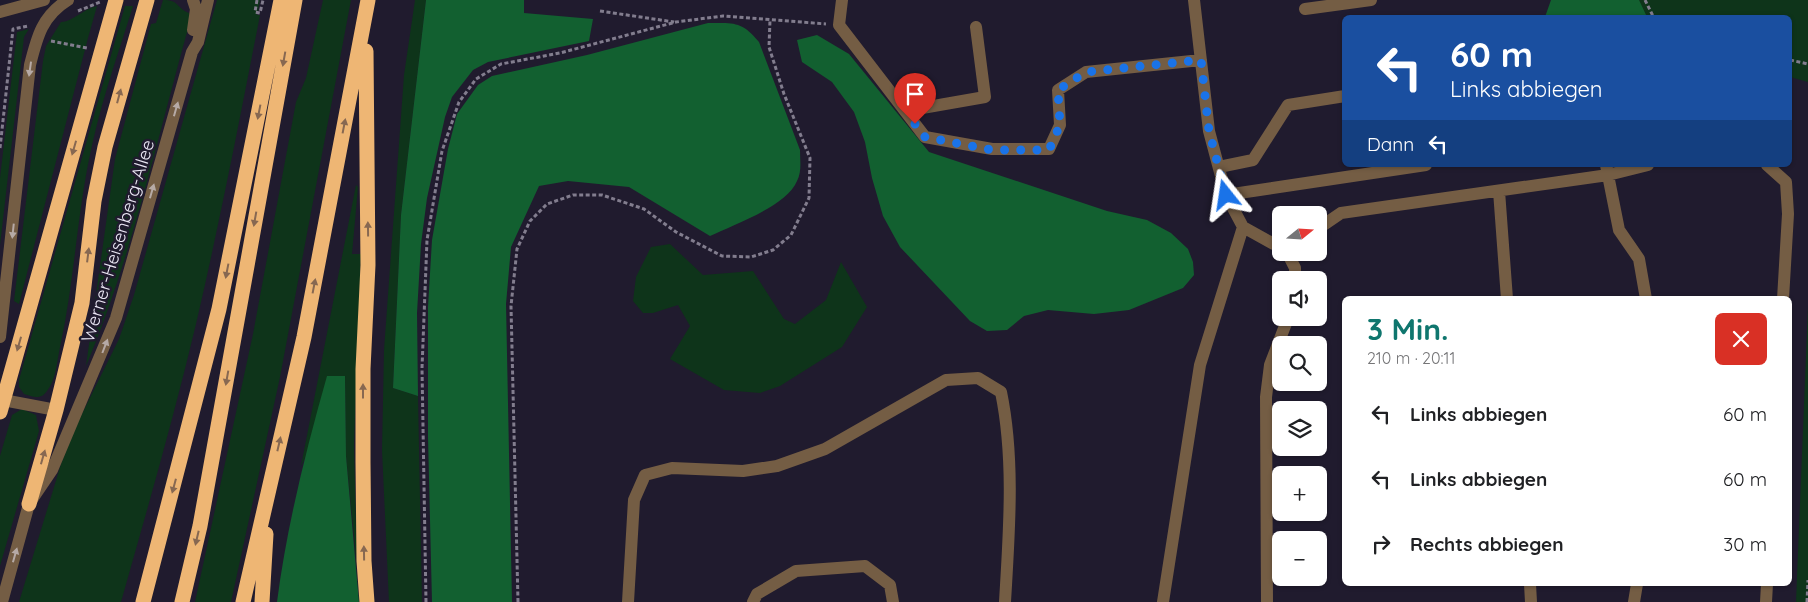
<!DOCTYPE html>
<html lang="de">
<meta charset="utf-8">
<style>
body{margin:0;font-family:Quicksand,sans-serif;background:#f6f6f6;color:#202124;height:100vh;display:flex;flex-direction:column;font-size:19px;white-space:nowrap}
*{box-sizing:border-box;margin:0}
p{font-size:16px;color:#757577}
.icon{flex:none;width:28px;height:28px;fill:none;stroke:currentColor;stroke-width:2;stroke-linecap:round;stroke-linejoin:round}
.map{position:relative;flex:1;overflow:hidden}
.sheet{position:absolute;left:1342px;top:296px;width:450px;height:290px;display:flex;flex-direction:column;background:#fff;border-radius:8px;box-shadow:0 1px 4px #0004}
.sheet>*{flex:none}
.guide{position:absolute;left:1342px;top:15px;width:450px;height:152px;border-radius:8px;box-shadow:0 1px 4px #0004;background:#1a4fa0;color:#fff;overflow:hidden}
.needle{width:32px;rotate:72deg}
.controls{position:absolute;left:1272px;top:206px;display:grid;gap:10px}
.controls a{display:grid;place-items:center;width:55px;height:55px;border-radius:8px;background:#fff;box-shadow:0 1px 4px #0004;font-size:25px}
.pin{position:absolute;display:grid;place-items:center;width:42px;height:42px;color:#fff;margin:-51px -21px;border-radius:50% 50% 50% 0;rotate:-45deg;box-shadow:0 0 5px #0007}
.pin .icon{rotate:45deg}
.me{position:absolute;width:55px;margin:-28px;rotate:345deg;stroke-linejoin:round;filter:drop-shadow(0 0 4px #0008)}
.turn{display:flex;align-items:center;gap:18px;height:105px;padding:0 25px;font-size:22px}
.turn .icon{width:65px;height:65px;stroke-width:2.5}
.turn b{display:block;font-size:35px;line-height:42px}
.then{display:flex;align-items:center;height:48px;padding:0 25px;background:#0003;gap:10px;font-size:19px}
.round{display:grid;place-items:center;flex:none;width:52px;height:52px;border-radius:8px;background:#f6f6f6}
.headline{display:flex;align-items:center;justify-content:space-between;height:85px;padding:0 25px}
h1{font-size:30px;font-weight:700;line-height:38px;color:#0f766e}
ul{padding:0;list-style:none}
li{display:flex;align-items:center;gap:15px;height:65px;padding:0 25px}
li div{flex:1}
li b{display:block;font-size:19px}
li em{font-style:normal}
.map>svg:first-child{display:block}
</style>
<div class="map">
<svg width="1808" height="602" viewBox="0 0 1808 602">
<rect width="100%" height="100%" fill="#201b2e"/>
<!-- green -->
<path fill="#0e341a" d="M 163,0 C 180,0 176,8 189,13 L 189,25 C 157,139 132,257 86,366 L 115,159 L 151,24 L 156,23 Z
M 217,0 L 260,0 L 257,15 L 260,15 C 240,118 220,221 196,324 C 174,417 147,510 121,602 L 19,602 L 61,464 L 76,426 L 119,339 L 134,295 Z
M 323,0 L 351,0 L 280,377 L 231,602 L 195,602 L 253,334 L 296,102 L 306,78 Z
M 415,0 L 426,0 L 401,215 L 393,388 L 418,396 L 422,602 L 389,602 L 382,450 L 384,350 L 404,75 Z
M 1637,0 L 1808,0 L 1808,82 L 1790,77 L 1790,18 L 1641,17 Z
M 97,6 L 88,38 L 19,304 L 14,301 L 43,61 L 46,46 L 61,22 C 72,22 83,9 97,6 Z
M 125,6 L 133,6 C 119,51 103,96 93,141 C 77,209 75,279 60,347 C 57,361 56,380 47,391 C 41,400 33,397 24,394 L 19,387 L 19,380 Z
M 29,29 L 24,37 L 0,245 L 0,178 L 17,32 Z
M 356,185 L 358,187 L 352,254 L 361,254 L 354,445 L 357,567 L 346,456 L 345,376 L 301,466 Z
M 670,244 L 703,275 L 753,271 L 784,319 L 795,324 L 826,300 L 841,262 L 867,307 L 842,347 L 780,386 L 760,393 L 724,390 L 670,359 L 690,326 L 678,305 L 653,313 L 643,313 L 633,301 L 636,277 L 651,247 Z
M 1808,306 L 1808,602 L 1796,602 Z
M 22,409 L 36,415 L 39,431 L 0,566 L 0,456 L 12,415 Z"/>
<!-- forest -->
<path fill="#126030" d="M 426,0 L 524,0 L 524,13 L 593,19 L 589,41 L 488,62 L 473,70 L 452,97 L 445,117 L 427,198 L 421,244 L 417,313 L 418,396 L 393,388 L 401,215 Z
M 1551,0 L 1639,0 L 1647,17 L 1545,17 Z
M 708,23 C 734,23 742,21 759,42 L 800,150 C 800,161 802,171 797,181 C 787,206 733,225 710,236 L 629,187 L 568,181 L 539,186 L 511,247 L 506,304 L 512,602 L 432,602 L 428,437 L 428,307 L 432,240 L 448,149 L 457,114 L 478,85 L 492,76 L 587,55 Z
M 817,35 L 849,54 L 929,152 L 1107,211 L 1147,220 L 1171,233 L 1188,249 L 1193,262 L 1194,275 L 1183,288 L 1129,310 L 1094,314 L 1048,310 L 1024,316 L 1007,330 L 987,331 L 970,321 L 900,247 L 883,216 L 872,178 L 865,142 L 854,112 L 832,82 L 802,62 L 797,40 Z
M 327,376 L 345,376 L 346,456 L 359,602 L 277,602 C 287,525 306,450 327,376 Z"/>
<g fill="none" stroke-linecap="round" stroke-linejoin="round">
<!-- path -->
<path stroke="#827d8e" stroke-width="3" stroke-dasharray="4 2.5" stroke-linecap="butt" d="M 257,0 L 255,12 L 260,13 L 263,0
M 1645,0 L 1654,18
M 78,11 L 100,2
M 600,11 L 674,22
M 51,41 L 87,48
M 1790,60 L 1808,64
M 0,148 L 13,29 L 28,26
M 426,602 L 422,368 L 427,240 L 442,151 L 459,102 L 476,79 L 501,64 L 560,53 L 676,22 L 723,16 L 826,24
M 518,602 L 511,306 L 517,249 L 530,221 L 547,204 L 573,195 L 602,195 L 644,209 L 676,232 L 722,256 L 751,257 L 773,250 L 791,235 L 809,198 L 810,158 L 784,94 L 769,47 L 770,20
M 1807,602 L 1808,580"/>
<!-- minor -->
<path stroke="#745d44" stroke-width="12" d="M 842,0 L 839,25 L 925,137 L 992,149 L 1049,149 L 1060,125 L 1058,90 L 1086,72 L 1201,60
M 1194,0 L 1209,131 L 1226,195 L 1243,227 L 1281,248
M 1305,9 L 1371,0
M 0,12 L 44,0
M 193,30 L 196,9 L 193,0
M 905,111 L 985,97 L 976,27
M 1767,165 L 1786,182 L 1788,214 L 1783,299
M 1219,167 L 1253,160 L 1288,105 L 1345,96
M 1499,191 L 1507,299
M 1226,195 L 1426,165
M 1319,228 L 1341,213 L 1608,175 L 1606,165
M 1287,252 L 1295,268 L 1295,280
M 1646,299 L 1639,259 L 1619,230 L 1608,175 L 1648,165
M 0,337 L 30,65 C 37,37 42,16 68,0
M 3,400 L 56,410
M 1530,584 L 1531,602
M 2,602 L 29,504 L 52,470 L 116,318 L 192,52 L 198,42 L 208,0
M 628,602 L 634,500 L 645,475 L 672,468 L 743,471 L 777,466 L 825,449 L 946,380 L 978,378 L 1001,392 C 1015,460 1009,533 1005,602
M 753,602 L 757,594 L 796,571 L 865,566 L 890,585 L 893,602
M 1163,602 L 1200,365 L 1243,227
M 1267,602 L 1266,397 L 1270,365 L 1288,318
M 1634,602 L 1637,584
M 1766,602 L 1767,584"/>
<!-- highway -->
<path stroke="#eeb674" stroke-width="15" d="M 366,51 L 368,265 L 363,369 L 363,462 L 364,561 L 367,602
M 0,412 L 116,0
M 29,504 L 56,410 L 82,303 L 94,201 L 105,147 L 147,0
M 143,602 L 219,309 L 281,0
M 182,602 L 200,526 L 295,0
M 243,602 L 304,337 L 368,0
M 262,602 L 266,534"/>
</g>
<!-- one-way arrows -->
<defs><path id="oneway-solid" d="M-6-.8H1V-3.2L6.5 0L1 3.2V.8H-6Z" transform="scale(1.25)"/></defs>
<g fill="#876851">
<use href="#oneway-solid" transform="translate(284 59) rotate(100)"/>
<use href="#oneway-solid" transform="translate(119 96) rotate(-75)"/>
<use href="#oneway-solid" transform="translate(259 112) rotate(101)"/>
<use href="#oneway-solid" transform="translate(344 126) rotate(-79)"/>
<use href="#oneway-solid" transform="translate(74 148) rotate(106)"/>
<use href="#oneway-solid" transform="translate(255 219) rotate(100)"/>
<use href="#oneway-solid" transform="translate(368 229) rotate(-91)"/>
<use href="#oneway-solid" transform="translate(88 255) rotate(-83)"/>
<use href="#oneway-solid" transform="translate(227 271) rotate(101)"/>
<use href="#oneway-solid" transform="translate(314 286) rotate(-79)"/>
<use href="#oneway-solid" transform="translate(19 344) rotate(106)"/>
<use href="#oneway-solid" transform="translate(227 378) rotate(100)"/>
<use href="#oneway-solid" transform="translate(363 391) rotate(-90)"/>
<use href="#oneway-solid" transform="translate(279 444) rotate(-77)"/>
<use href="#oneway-solid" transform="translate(43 457) rotate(-74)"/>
<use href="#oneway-solid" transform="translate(174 486) rotate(105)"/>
<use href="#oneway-solid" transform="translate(197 538) rotate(103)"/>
<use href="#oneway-solid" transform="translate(364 553) rotate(-91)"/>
</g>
<g fill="#b6aaa6">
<use href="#oneway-solid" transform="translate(30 69) rotate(98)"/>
<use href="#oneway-solid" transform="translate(176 109) rotate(-74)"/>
<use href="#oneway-solid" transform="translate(152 191) rotate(-74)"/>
<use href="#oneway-solid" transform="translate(13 231) rotate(96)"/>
<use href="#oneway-solid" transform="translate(105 346) rotate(-69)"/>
<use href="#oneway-solid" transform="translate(15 555) rotate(-74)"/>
</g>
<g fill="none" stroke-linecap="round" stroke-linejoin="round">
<!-- route -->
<path stroke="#1a73e8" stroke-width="9" stroke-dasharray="0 16.2" d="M 915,124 L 925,137 L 992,150 L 1049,150 L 1060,125 L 1058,90 L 1086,72 L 1201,60 L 1209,131 L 1226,195"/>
</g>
<g text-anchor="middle" stroke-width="5" stroke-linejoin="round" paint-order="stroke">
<!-- street labels -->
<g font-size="18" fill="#ece9f6" stroke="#201b2e">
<text transform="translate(118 241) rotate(-73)" y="6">Werner-Heisenberg-Allee</text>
</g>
</g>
</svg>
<div class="controls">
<a><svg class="needle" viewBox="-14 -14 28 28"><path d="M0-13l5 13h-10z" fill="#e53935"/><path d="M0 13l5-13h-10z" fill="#757577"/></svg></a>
<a><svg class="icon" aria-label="sound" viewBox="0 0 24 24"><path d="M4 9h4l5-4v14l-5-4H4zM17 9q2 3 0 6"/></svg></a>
<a><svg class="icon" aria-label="search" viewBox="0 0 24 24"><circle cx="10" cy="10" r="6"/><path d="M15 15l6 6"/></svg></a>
<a><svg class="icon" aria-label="layers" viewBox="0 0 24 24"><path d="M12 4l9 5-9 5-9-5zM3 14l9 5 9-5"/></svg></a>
<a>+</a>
<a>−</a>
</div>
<div class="pin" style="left:915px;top:124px;background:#d93025"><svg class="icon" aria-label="arrive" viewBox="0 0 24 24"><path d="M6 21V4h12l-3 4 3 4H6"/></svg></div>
<svg class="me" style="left:1226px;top:195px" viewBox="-20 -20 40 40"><path d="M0-17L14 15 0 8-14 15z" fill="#1a73e8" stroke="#fff" stroke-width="4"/></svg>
<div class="guide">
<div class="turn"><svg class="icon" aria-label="left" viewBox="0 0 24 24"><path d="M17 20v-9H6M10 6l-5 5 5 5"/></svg><div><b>60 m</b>Links abbiegen</div></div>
<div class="then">Dann<svg class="icon" aria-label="left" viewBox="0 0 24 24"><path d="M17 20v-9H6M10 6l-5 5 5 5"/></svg></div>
</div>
<section class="sheet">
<div class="headline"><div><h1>3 Min.</h1><p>210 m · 20:11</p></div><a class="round" style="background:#d93025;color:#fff"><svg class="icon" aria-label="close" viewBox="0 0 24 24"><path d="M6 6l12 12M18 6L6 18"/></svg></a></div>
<ul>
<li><svg class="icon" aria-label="left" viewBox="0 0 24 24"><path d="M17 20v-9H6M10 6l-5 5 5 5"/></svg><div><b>Links abbiegen</b></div><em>60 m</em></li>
<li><svg class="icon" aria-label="left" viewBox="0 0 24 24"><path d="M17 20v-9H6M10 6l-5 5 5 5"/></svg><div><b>Links abbiegen</b></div><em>60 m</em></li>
<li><svg class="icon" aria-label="right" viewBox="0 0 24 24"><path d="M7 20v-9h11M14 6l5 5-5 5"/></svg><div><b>Rechts abbiegen</b></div><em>30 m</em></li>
</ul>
</section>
</div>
